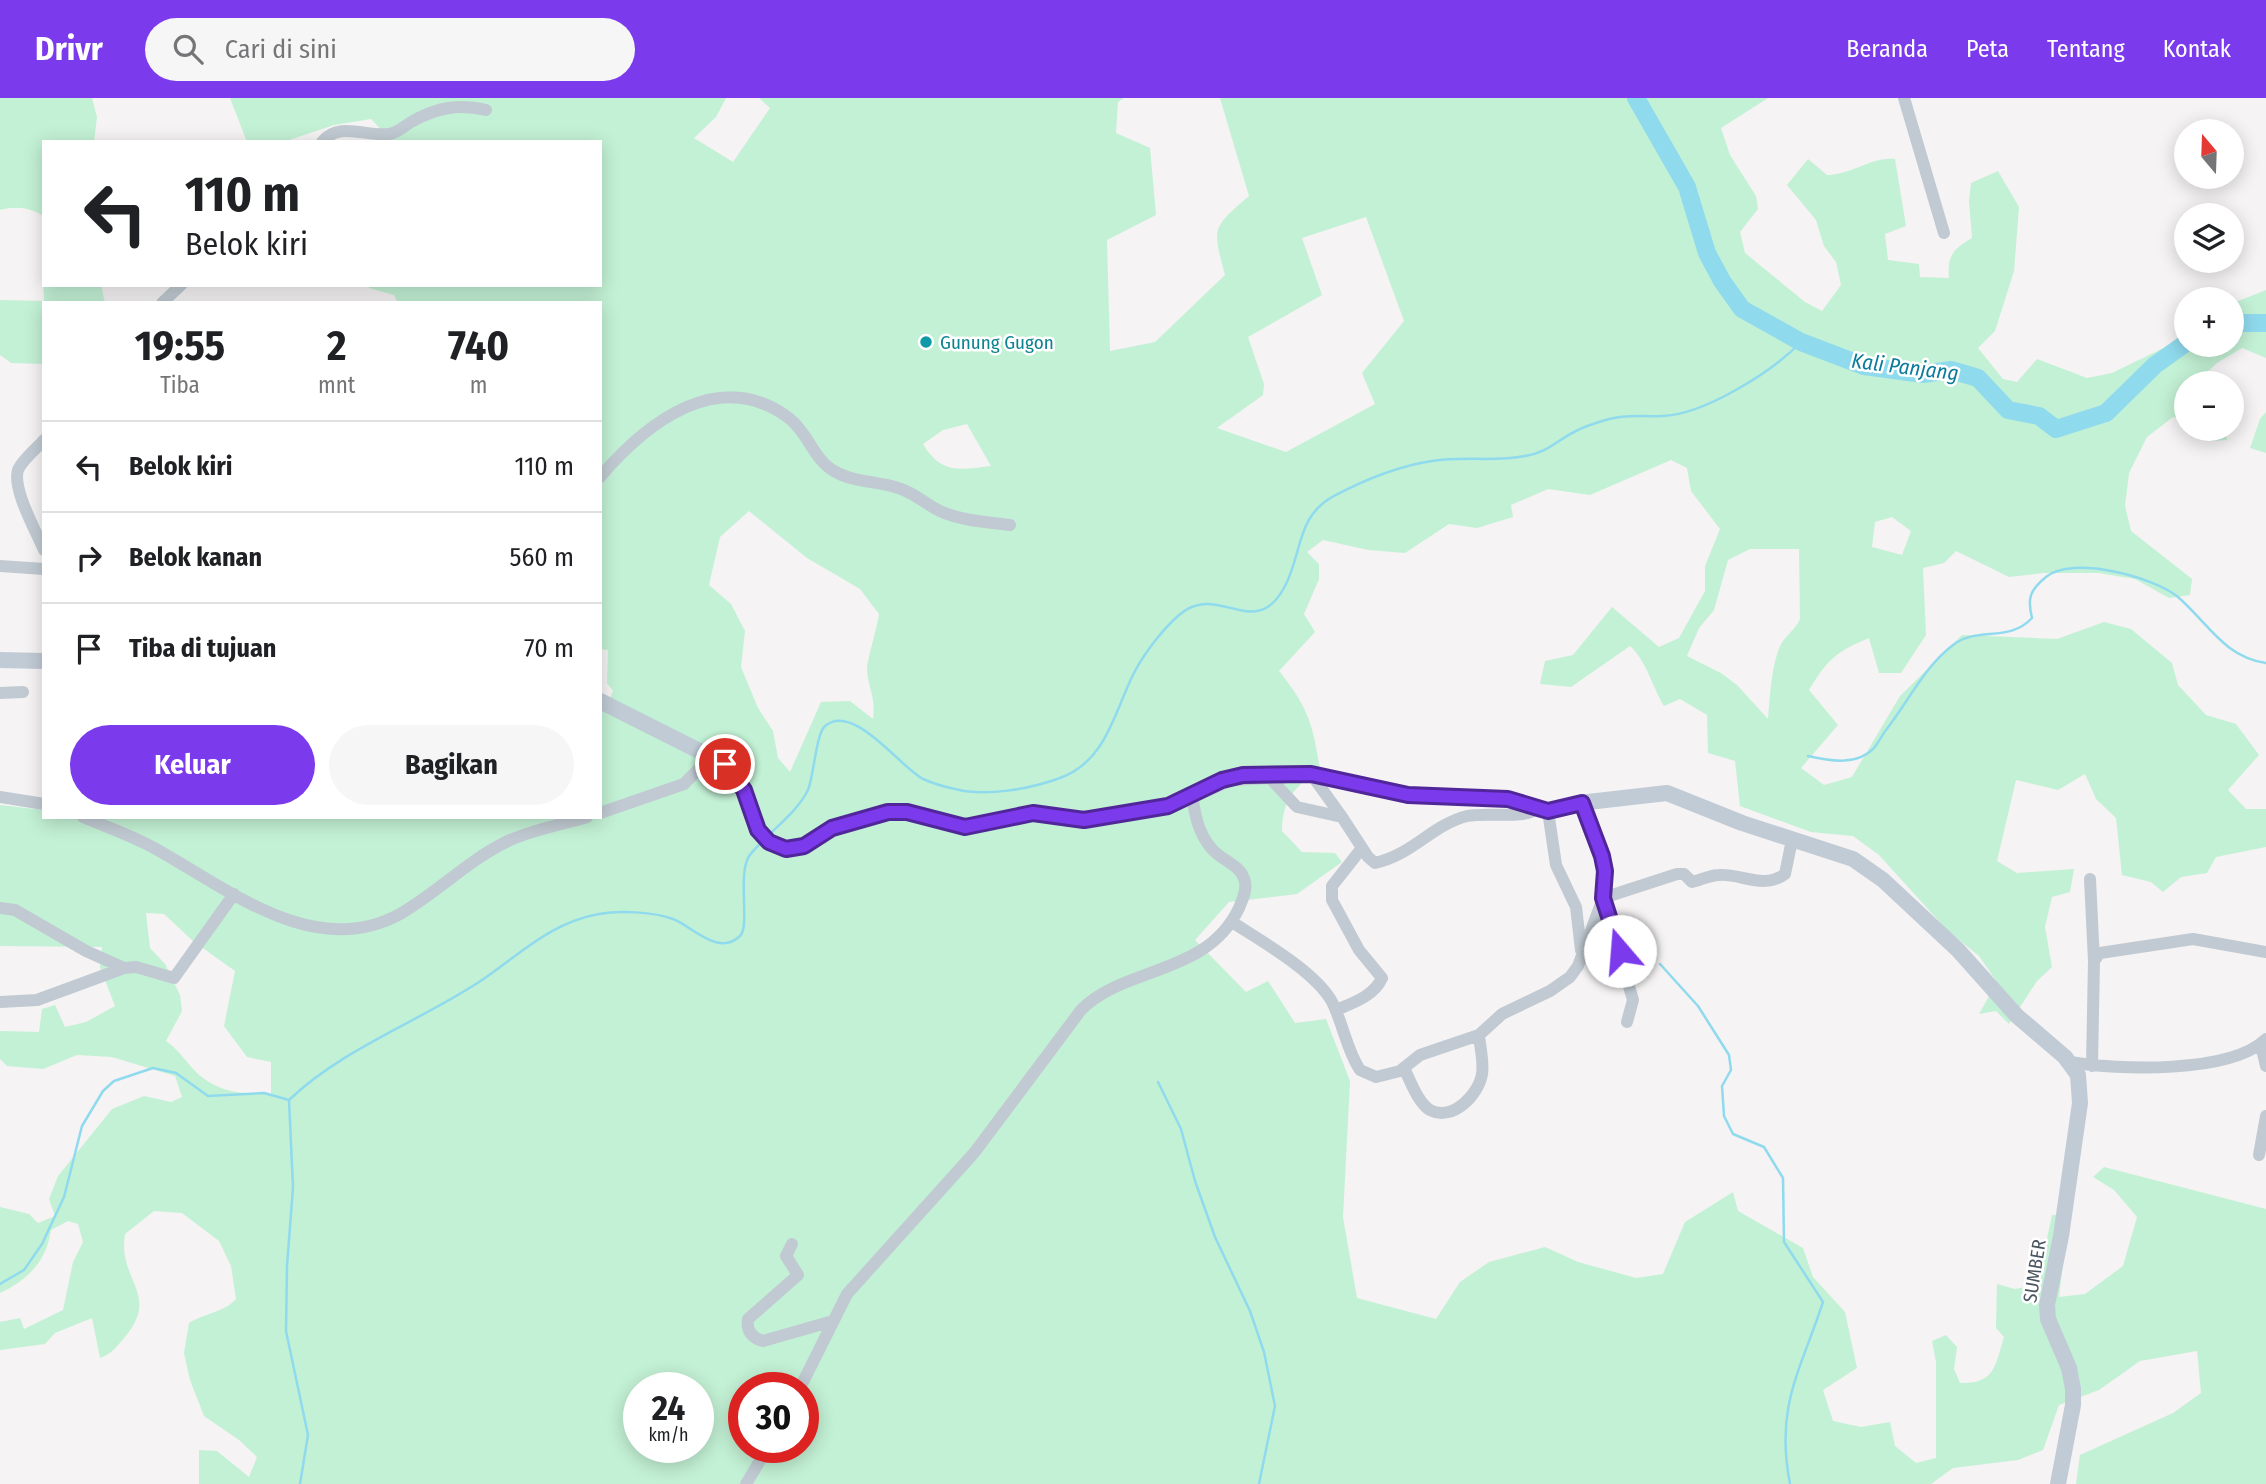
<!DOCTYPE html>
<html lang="id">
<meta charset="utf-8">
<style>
body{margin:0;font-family:"Fira Sans Condensed",sans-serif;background:#f6f6f6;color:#202124;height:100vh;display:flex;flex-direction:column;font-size:26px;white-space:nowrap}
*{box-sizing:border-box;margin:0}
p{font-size:23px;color:#757577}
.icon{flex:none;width:38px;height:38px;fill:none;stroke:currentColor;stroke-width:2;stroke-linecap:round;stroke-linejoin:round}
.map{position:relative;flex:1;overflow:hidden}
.details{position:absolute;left:42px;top:203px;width:560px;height:518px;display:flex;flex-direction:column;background:#fff;border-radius:0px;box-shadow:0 4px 18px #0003}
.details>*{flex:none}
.guide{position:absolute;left:42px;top:42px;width:560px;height:147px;border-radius:0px;box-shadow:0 4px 18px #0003;background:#fff;color:#202124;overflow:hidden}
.needle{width:46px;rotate:341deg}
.buttons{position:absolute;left:2174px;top:21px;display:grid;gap:14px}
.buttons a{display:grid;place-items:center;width:70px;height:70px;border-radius:50%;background:#fff;box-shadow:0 4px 18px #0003;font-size:35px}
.speed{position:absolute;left:623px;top:1274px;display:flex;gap:14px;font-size:35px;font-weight:700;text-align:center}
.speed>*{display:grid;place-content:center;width:91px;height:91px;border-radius:50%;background:#fff;box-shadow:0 4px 18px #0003;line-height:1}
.speed small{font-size:18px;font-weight:400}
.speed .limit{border:10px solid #d22;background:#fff;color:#111}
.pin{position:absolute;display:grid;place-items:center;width:60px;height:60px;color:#fff;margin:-30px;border:4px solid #fff;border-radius:50%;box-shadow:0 2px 7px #0007}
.me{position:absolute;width:77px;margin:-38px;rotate:342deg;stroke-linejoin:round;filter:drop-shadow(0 0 5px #0008)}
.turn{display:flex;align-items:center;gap:24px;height:147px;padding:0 28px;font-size:32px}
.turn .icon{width:91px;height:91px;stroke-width:2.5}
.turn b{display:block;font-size:49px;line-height:60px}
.eta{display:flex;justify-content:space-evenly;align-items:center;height:119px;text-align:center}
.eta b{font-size:42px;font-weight:700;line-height:49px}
.cta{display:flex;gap:14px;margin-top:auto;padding:14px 28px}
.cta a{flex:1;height:80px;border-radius:42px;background:#7c3aed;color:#fff;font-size:28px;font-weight:700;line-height:80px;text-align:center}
.cta a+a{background:#f6f6f6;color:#202124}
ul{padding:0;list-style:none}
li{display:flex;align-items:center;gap:21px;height:91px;padding:0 28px;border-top:2px solid #e0e0e0}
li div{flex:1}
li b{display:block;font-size:26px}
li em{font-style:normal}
header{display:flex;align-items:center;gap:42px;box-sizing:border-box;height:98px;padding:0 35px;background:#7c3aed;color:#fff}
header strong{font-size:33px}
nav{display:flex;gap:38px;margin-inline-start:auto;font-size:24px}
.search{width:490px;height:63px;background:#f6f6f6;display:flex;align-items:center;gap:18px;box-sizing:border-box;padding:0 24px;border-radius:38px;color:#757577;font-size:26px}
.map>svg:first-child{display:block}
</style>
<header>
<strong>Drivr</strong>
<div class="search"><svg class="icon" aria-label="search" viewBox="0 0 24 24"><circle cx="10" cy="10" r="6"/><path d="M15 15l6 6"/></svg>Cari di sini</div>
<nav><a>Beranda</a><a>Peta</a><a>Tentang</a><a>Kontak</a></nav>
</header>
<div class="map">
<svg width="2266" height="1386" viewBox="0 0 2266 1386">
<rect width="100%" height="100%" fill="#f5f3f3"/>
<!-- green -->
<path fill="#c3f1d5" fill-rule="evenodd" d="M 0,0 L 92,0 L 97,19 L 94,44 L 44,44 L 44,119 C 32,109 15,108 0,112 Z
M 230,0 L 726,0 L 716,19 L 694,40 L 733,64 L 770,10 L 759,0 L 1124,0 L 1118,4 L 1116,35 L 1150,50 L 1156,117 L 1107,142 L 1110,253 L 1155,244 L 1225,177 C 1212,129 1212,130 1249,98 L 1220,0 L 1768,0 L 1721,30 L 1730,57 L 1756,98 L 1758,111 L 1740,134 L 1745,155 L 1805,204 L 1822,213 L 1841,187 L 1836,164 L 1824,148 L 1816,122 L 1787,87 L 1808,61 L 1827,77 C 1851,77 1872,58 1895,61 L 1906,128 L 1885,136 L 1888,162 L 1919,166 L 1920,179 L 1949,180 C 1947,158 1953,151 1972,140 L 1969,103 L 1971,85 L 1998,73 L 2019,109 L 2014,173 L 1995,233 L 1978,250 L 2003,281 L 2017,284 L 2037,261 L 2087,280 L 2112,275 L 2186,239 L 2186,247 L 2231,247 L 2231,206 L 2266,192 L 2266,260 L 2242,250 L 2217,265 L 2202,279 L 2201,285 L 2186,285 L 2186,321 L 2173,319 L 2147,339 L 2129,375 L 2125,408 L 2131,433 L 2192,481 L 2190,497 L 2169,500 L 2135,481 L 2098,475 L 2044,475 L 2009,479 L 1956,453 L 1944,465 L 1923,470 L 1926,537 L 1901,575 L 1879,575 L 1869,540 C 1837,553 1827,562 1809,592 L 1838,627 L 1801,670 L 1824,687 L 1852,679 L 1900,598 L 1962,537 L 2057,541 L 2104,524 L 2131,531 L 2172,565 L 2178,587 L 2206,617 L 2236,626 L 2259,657 L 2228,692 L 2246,711 L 2266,711 L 2266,749 L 2216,759 L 2207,775 L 2181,779 L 2163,794 L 2151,784 L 2122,777 L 2116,720 L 2096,701 L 2085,676 L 2058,692 L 2016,682 L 1997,763 L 2017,775 L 2074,771 L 2070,794 L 2052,799 L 2045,829 L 2052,869 L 2037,883 L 2009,926 L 1996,913 L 1979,916 L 1997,884 L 1979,858 L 1947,832 L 1879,757 L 1853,738 L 1811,734 L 1740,708 L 1735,663 L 1708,655 L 1707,617 L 1680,601 L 1664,608 C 1652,588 1647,564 1630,548 L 1571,589 L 1540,586 L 1545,563 L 1573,557 L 1612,509 L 1659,549 L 1679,540 L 1705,493 L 1705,468 L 1720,431 L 1691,393 L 1687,370 L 1671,362 L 1590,397 L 1548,391 L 1511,407 L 1513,419 L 1477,430 L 1449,426 L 1405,455 L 1368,452 L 1323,442 L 1307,454 L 1319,466 L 1319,481 L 1304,516 L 1315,534 L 1279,573 C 1308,609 1313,626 1320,672 C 1295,687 1282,703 1282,733 L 1302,754 L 1335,755 L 1342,764 L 1297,796 L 1229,804 L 1195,842 L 1246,894 L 1268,883 L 1295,925 L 1326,921 L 1350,983 L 1343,1119 L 1357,1200 L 1436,1221 L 1460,1184 L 1489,1164 L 1545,1149 L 1578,1164 L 1636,1180 L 1663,1176 L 1685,1124 L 1733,1094 L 1738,1113 L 1803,1150 L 1813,1179 L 1845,1214 L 1857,1270 L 1823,1292 L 1833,1323 L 1861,1329 L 1890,1324 L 1895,1348 L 1916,1365 L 1936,1360 L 1936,1264 L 1932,1243 L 1946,1237 L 1957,1249 L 1954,1271 L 1960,1285 C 1995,1286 1995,1268 2004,1239 L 1996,1230 L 1997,1186 L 2015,1191 L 2037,1187 L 2052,1117 L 2069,1116 L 2059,1199 L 2085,1196 L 2123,1168 L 2137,1119 L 2114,1092 L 2093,1079 L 2104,1069 L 2266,1111 L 2266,1386 L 2076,1386 L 2080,1357 L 2173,1315 L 2201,1295 L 2197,1253 L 2140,1263 L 2099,1292 L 2059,1307 L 2043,1352 L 2018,1362 L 1953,1370 L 1931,1386 L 199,1386 L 199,1352 L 217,1353 L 249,1379 L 257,1359 L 239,1342 L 204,1318 L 190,1282 L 184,1255 L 189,1225 C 205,1215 223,1215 236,1201 L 231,1168 L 219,1143 L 182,1115 L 154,1113 L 125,1136 C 117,1182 161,1196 125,1239 C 117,1248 112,1256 100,1260 L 92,1220 L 55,1235 L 45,1246 L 0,1252 L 0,1224 L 20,1220 L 24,1231 L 63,1212 L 73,1164 L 83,1144 L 78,1126 L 68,1123 L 51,1132 C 46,1164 29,1181 0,1195 L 0,1109 L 29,1116 L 38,1125 L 55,1118 L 49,1101 L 58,1078 L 112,1011 L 144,998 L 171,1004 L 182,999 L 175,978 L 112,959 L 77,957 L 43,971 L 7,968 L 0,961 L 0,933 L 39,934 L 42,911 L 55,907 L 65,929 L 86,924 L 115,908 L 100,869 L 102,849 L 0,848 L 0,707 L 44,712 L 44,719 L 600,719 L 600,610 L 605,612 L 613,593 L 607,585 L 608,552 L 600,551 L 600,205 L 398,205 L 394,197 L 369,190 L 369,187 L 600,187 L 600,44 L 393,44 L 371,21 L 334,27 L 283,44 L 247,44 ZM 1366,119 L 1404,223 L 1362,275 L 1375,306 L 1286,354 L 1217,330 L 1263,297 L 1264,286 L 1248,239 L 1322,197 L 1302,140 ZM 967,326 L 991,368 C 959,372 941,376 923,346 L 943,332 ZM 749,413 L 807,460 L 860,491 L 879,516 C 877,531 867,562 867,571 C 868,591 876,598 873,621 L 850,603 L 821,604 L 790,674 L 778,660 L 773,633 L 758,610 L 741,569 L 745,533 L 731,506 L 709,487 L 720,439 ZM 1892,419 L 1911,433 L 1902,457 L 1872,449 L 1875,424 ZM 1750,451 L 1799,451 L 1800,521 C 1795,532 1785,538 1780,548 C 1771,570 1770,598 1768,621 L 1737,587 L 1721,575 L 1687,558 L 1699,530 L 1714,512 L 1728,462 ZM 146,815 L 164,816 L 193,843 L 235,873 L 224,928 L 247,959 L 271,964 L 271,996 C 242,996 219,995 197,975 C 186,964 179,952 166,943 L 182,913 L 180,897 L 165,866 L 150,850 ZM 639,1290 L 698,1290 L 698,1349 L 639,1349 ZM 744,1290 L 803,1290 L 803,1349 L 744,1349 Z
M 44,176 L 44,187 L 101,187 L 105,205 L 44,205 L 44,266 L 11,265 L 0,257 L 0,202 L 44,203 L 43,177 Z
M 2266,314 L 2266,355 L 2250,350 L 2260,321 Z
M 2205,331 L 2224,331 L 2227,342 L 2212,343 Z"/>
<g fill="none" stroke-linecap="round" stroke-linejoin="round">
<!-- stream -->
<path stroke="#90daee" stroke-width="2.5" d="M 1808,658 C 1830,663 1857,668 1874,650 C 1879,644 1882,637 1886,632 C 1908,604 1924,569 1953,547 C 1977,528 2009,545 2032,520 C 2027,500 2030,492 2046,479 C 2072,457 2154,479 2178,499 C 2208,525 2224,559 2266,565
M 769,737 C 783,723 799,710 808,692 C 814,677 816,636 825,628 C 853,604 899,668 923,681 C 932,685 945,689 955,691 C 986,699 1030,691 1060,680 C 1104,664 1113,620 1131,581 C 1141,559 1161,533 1179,517 C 1218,483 1254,544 1284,490 C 1302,458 1296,419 1332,399 C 1362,383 1398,368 1432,363 C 1463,358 1495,364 1525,358 C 1548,355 1558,341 1578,332 C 1588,327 1599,324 1609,321 C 1629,316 1643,319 1662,318 C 1704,317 1773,273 1801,244
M 1660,866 L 1698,908 L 1729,957 L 1731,972 L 1722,988 L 1724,1018 L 1733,1036 L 1764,1049 L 1783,1080 L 1784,1144 L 1823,1204 C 1800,1274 1775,1308 1790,1386
M 1158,984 L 1181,1031 L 1195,1083 L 1215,1139 L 1250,1213 L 1264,1254 L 1275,1308 L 1259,1386
M 0,1186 L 24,1172 L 42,1146 L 64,1099 L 82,1028 L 103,993 L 114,983 L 153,970 L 176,975 L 208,998 L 264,995 L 289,1002
M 300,1386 L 308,1337 L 286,1233 L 287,1168 L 293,1089 L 289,1002 C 342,951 418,924 479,884 C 518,858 551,824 599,816 C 619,812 654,814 673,821 C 692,828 718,859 740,838 C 750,828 738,780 748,760 C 751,754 757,749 762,744"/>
<!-- river -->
<path stroke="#90daee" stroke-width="18" d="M 1636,0 L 1687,89 L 1707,155 L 1722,183 L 1742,211 L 1801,244 L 1864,268 L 1923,276 L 1951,272 L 1978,280 L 2008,312 L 2039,318 L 2056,331 L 2106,315 L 2155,267 L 2186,245
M 2231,225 L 2266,225"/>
<!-- street -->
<path stroke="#c1cad2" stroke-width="12" d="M 1904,0 L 1944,135
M 322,44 C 339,23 366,39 389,36 C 398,35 405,27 413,23 C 438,9 459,6 486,12
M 162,205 L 181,187
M 44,342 C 36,351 22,362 18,372 C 12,391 36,433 44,452
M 600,379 C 647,324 720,267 790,321 C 808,335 814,362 834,373 C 854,385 880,383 901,391 C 916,396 928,408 942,414 C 963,423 988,424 1010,427
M 0,468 L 44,471
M 0,595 L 23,594
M 1311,676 L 1342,719
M 1267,677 L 1297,709 L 1342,719 L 1368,759 L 1375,765 C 1412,757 1432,727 1467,718 C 1484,714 1527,721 1536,711
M 0,699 L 44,706
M 1548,713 L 1556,767 L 1576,809 L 1581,852
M 600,715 L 684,686 L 711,658
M 83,719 C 107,729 133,738 156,751 C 228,791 315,863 400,816 C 437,795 467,763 506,744 C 530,732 561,727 587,719
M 2090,781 L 2094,863
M 0,810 L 15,812 L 86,853 L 124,870
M 1232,824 C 1261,843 1313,872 1331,902 C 1343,924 1346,951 1360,972 L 1376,979 L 1400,973 L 1420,957 L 1479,937 L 1502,916 L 1550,893 L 1570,879 L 1578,868 L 1603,800 L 1605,773 L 1582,705
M 0,904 L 37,902 L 124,870 L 136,869 L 174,880 L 234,796
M 1336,912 C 1353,905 1374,898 1382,880 L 1359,852 L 1332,802 L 1332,788 L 1362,750
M 1627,924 L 1633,902 L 1603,800 L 1677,776 L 1684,776 L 1692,784 C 1701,782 1710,777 1719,777 C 1740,775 1764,792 1785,776 L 1792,742
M 2261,947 L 2266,968
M 2070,964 C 2118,972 2230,976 2266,941
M 2092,968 L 2094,863 L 2100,855 L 2193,841 L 2266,854
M 1404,970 C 1410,982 1418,1005 1430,1012 C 1453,1024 1479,996 1482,976 C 1484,964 1480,949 1479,937
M 2259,1057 L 2266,1018
M 792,1146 L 786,1158 L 798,1177 L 748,1221 C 746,1233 752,1240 763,1243 L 833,1223
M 800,1290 L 847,1196 L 974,1055 L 1081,912 C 1124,868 1207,878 1239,810 C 1242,802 1247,793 1245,784 C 1242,767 1222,763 1212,751 C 1198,735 1195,717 1192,697
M 746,1386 L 768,1349"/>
<!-- secondary -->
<path stroke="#c1cbd6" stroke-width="16" d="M 0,562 L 44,563
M 600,603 L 725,666 L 744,692 L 758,732 L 769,744 L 786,751 L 804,748 L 832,730 L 888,714 L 907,714 L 965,729 L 1033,715 L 1084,721 L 1168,708 L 1231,680 L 1311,676 L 1408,697 L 1508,701 L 1548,713 L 1588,704 L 1667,695 L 1742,725 L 1853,761 L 1883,782 L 1958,852 L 2017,918 L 2065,959 L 2078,977 L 2080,1005 L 2061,1138 L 2047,1207 L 2048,1221 L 2069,1270 L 2073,1291 L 2073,1307 L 2058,1386"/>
</g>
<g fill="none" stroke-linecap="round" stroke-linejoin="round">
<!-- route casing -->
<g stroke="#51269a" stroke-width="18">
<path id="route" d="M 725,666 L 744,692 L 758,732 L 769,744 L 786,751 L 804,748 L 832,730 L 888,714 L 907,714 L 965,729 L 1033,715 L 1084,722 L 1168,708 L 1222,682 L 1243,677 L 1311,676 L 1408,697 L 1508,701 L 1548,713 L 1582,705 L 1602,758 L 1605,773 L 1603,800 L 1620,853"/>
</g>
<!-- route -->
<use href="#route" stroke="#7c3aed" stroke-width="12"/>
</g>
<!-- markers -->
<circle fill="#0f9aa8" stroke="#fff" stroke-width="2.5" cx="926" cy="244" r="7"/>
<g text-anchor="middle" stroke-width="5" stroke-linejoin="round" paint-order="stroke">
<!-- culture labels -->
<g font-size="19" fill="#0d838f" stroke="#fff" text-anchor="start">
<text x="940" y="251">Gunung Gugon</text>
</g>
<!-- street labels -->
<g font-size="19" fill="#4a5661" stroke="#fff">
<text transform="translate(2034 1173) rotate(-81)" y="7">SUMBER</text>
</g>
<!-- water labels -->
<g font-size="21" font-style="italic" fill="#0c7c9b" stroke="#fff">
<text transform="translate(1905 269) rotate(7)" y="7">Kali Panjang</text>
</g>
</g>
</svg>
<div class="buttons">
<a><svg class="needle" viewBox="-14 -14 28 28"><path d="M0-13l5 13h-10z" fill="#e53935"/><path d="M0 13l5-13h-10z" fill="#757577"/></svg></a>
<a><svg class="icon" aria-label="layers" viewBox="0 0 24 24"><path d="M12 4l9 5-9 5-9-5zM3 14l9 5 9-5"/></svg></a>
<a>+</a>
<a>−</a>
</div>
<div class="speed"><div>24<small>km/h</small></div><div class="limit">30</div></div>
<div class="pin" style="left:725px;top:666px;background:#d93025"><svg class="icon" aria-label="arrive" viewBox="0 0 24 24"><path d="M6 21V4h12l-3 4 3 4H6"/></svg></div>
<svg class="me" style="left:1620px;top:853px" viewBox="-20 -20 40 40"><circle r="19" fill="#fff"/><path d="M0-13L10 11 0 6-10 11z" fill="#7c3aed"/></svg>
<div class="guide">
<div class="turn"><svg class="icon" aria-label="left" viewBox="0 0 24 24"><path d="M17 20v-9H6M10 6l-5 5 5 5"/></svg><div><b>110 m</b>Belok kiri</div></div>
</div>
<section class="details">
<div class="eta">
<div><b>19:55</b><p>Tiba</p></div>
<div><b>2</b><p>mnt</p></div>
<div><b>740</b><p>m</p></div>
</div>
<ul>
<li><svg class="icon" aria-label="left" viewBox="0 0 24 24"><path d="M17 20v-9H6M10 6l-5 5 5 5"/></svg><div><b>Belok kiri</b></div><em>110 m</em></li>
<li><svg class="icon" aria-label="right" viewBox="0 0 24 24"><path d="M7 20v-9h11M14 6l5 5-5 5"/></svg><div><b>Belok kanan</b></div><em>560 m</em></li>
<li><svg class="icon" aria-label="arrive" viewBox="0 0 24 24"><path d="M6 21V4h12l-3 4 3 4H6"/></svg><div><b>Tiba di tujuan</b></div><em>70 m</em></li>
</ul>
<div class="cta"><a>Keluar</a><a>Bagikan</a></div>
</section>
</div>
